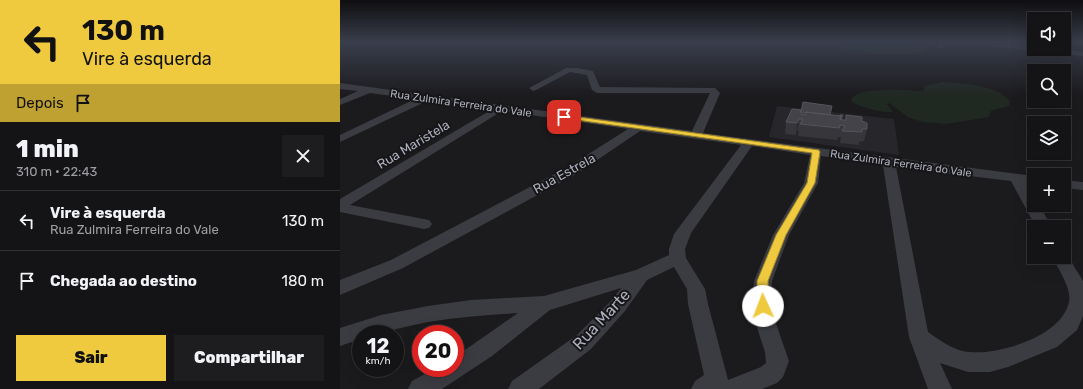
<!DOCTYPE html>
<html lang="pt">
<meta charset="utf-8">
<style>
body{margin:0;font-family:Rubik,sans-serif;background:#1d1d1f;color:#f1f3f6;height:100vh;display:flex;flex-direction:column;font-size:15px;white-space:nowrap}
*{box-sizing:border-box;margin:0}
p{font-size:13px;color:#9d9ea1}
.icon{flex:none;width:22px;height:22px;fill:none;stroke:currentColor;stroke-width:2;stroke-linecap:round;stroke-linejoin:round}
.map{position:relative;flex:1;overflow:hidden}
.drawer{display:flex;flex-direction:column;background:#141416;width:340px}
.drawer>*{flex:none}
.top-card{background:#efca3f;color:#111;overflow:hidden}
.buttons{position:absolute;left:687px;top:12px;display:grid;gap:8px}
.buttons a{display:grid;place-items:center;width:44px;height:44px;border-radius:0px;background:#141416;box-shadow:0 4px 16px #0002,0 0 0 1px #333335;font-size:20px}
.speed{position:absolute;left:12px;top:325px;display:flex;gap:8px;font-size:20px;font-weight:700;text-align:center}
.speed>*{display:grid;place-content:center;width:52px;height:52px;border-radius:50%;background:#141416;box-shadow:0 4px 16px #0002,0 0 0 1px #333335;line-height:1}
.speed small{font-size:10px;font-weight:400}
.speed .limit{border:6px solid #d22;background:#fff;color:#111}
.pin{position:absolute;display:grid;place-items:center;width:34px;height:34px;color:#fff;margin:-17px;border-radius:8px;box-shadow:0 2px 6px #0006}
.me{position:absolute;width:44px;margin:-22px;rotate:358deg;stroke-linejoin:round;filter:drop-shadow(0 0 3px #0008)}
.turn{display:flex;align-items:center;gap:14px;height:84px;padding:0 16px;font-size:18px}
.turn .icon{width:52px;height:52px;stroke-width:2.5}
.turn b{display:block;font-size:28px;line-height:34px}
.then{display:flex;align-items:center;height:38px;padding:0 16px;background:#0003;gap:8px;font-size:15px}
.round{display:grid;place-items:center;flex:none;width:42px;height:42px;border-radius:0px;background:#1d1d1f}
.summary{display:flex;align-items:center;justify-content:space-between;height:68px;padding:0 16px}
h1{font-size:24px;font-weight:800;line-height:30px}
.button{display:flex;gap:8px;margin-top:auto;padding:8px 16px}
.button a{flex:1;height:46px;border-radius:0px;background:#efca3f;color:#111;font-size:16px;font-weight:800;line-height:46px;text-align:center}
.button a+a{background:#1d1d1f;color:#f1f3f6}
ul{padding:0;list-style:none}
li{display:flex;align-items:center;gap:12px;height:60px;padding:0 16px;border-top:1px solid #333335}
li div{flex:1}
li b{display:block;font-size:15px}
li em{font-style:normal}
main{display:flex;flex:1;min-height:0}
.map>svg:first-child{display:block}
</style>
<main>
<section class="drawer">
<div class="top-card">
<div class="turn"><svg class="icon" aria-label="left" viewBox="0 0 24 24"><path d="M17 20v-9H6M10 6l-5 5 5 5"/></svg><div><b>130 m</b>Vire à esquerda</div></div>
<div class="then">Depois<svg class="icon" aria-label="arrive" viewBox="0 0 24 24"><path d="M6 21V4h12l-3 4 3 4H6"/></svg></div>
</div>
<div class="summary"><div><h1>1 min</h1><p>310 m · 22:43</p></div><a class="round"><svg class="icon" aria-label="close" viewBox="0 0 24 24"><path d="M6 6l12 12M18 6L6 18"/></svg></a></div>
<ul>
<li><svg class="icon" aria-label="left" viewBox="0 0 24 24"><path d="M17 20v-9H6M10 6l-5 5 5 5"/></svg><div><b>Vire à esquerda</b><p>Rua Zulmira Ferreira do Vale</p></div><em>130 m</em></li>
<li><svg class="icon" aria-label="arrive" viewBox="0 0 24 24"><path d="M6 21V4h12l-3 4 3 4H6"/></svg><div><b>Chegada ao destino</b></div><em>180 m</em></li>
</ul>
<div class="button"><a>Sair</a><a>Compartilhar</a></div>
</section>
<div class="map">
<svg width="743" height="389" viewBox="0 0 743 389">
<rect width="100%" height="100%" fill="#1b1a1d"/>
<!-- built -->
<path fill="#27262a" d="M 437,106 L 554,119 L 559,155 L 429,137 Z"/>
<!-- green -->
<path fill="#202822" d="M 490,42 L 575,42 L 583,45 L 583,53 C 551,56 519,57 490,42 Z
M 603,82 C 622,83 658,85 670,101 L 669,106 L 651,111 L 649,117 L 607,124 L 582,122 L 568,117 L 549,103 L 547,104 L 553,112 C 540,113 523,108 512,102 L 511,99 C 520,86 567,90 581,91 L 584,90 L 584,86 Z"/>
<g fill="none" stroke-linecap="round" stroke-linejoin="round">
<!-- minor -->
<path fill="#3b3c42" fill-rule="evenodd" d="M 599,42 L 606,42 L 603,48 L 599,48 L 597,47 Z
M 630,42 L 656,42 L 694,47 L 694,49 L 717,49 L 743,52 L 743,56 L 633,44 Z
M 226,68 L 237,68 L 253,71 L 260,87 L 375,88 L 380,93 L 363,133 L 694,176 L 694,184 L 686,183 L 694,197 L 694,205 L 699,205 L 712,227 L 696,227 L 671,181 L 556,167 L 588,332 C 601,341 614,351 629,352 C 660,355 722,336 729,302 C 732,289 718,268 712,257 L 724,257 L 724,252 L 726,253 L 743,281 L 743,316 L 737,330 L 717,347 L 668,367 L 650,372 L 628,372 L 600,363 L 612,389 L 588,389 L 569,337 L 543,165 L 481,156 L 478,183 L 449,235 L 432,281 L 431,294 L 434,318 L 449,361 L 443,377 L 437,383 L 422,389 L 351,389 L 355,381 L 364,375 L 348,304 L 347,289 L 334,267 L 307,280 L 285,311 L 251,349 L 199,389 L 168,389 L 172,381 L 237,335 L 271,301 L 281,288 L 210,310 L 152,356 L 102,389 L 68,389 L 72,381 L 96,368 L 115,368 L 115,357 L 178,313 C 148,315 118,317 88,322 C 66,326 43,334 21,334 L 21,339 L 0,346 L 0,328 L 41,315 L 88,306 L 131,300 L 204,296 L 296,270 L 329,255 L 329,249 L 334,234 L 401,145 L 300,131 L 238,173 L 63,268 L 0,295 L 0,280 L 51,260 L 228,167 L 288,129 L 162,111 L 10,205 L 89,220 L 92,224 L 89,228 L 84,229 L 0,212 L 0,199 L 151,110 L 87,101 L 0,142 L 0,135 L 75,99 L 30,93 L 0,105 L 0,99 L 18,91 L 0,89 L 0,83 L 352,131 L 370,93 L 257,93 L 252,90 L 247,75 L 230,72 L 196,90 L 193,91 L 189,88 ZM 412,146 L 470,155 L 464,183 L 433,235 L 414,281 L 413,294 L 414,318 L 425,352 L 426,363 L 421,367 L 388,380 L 368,304 L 365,289 L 346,258 L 345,249 L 351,233 Z
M 724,180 L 743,182 L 743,190 L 724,188 Z"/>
</g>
<!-- wall -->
<path fill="#37363b" d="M 452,109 L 491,115 L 502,120 L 505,120 L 506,115 L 522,121 L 527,129 L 524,141 L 519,142 L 519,145 L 500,143 L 501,137 L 498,137 L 497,140 L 458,136 L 459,131 L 457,131 L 456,135 L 445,134 L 446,122 Z"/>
<!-- shaded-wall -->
<path fill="#262529" d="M 459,119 L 457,131 L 456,135 L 457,123 Z"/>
<!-- building -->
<path fill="#444349" stroke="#54545b" d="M 463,102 L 492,106 L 490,115 L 466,112 L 466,113 L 461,112 Z
M 452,109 L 461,110 L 461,114 L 465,115 L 466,112 L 501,116 L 500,119 L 503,120 L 506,120 L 506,115 L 522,117 L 522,121 L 527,123 L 527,129 L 522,129 L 522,132 L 502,131 L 505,126 L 500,125 L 499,128 L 460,124 L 463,119 L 459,119 L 457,123 L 446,122 Z
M 500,115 L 503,115 L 501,120 L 500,119 Z"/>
<!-- sky -->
<linearGradient id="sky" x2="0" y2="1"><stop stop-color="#0f0e10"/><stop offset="0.43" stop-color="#393e4c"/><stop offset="1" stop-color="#393e4c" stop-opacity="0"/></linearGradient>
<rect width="743" height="97" fill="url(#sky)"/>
<!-- route -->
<path fill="#efca3f" stroke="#9b8329" d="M 224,115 L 479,150 L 480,152 L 475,183 L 446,235 L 428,281 L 429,306 L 427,309 L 423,311 L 418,309 L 417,306 L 417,281 L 436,235 L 467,183 L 472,153 L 222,118 L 222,116 Z"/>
<g text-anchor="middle" stroke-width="4" stroke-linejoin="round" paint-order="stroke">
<!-- far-street labels -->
<g font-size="11" fill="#adb0bc" stroke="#161518">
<text transform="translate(121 103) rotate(8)" y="4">Rua Zulmira Ferreira do Vale</text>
<text transform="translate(561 163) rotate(8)" y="4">Rua Zulmira Ferreira do Vale</text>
</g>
<!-- street labels -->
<g font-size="13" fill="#adb0bc" stroke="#161518">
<text transform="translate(73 144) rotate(-31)" y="5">Rua Maristela</text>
<text transform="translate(224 173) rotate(-29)" y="5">Rua Estrela</text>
</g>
<!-- near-street labels -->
<g font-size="16" fill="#adb0bc" stroke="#161518">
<text transform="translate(261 319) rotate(-47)" y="6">Rua Marte</text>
</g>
</g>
</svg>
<div class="buttons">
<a><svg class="icon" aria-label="sound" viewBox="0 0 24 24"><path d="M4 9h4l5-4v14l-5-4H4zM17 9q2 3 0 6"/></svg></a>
<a><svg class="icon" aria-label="search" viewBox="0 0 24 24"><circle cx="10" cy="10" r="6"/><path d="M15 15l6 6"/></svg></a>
<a><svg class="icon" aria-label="layers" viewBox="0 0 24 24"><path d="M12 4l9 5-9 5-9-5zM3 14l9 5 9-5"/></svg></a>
<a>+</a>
<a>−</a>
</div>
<div class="speed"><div>12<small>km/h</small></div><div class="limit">20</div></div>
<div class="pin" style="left:224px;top:117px;background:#d93025"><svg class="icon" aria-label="arrive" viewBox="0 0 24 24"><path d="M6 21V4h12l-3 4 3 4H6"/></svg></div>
<svg class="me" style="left:423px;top:306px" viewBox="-20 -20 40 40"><circle r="19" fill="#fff"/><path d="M0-13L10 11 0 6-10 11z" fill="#efca3f"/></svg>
</div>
</main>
